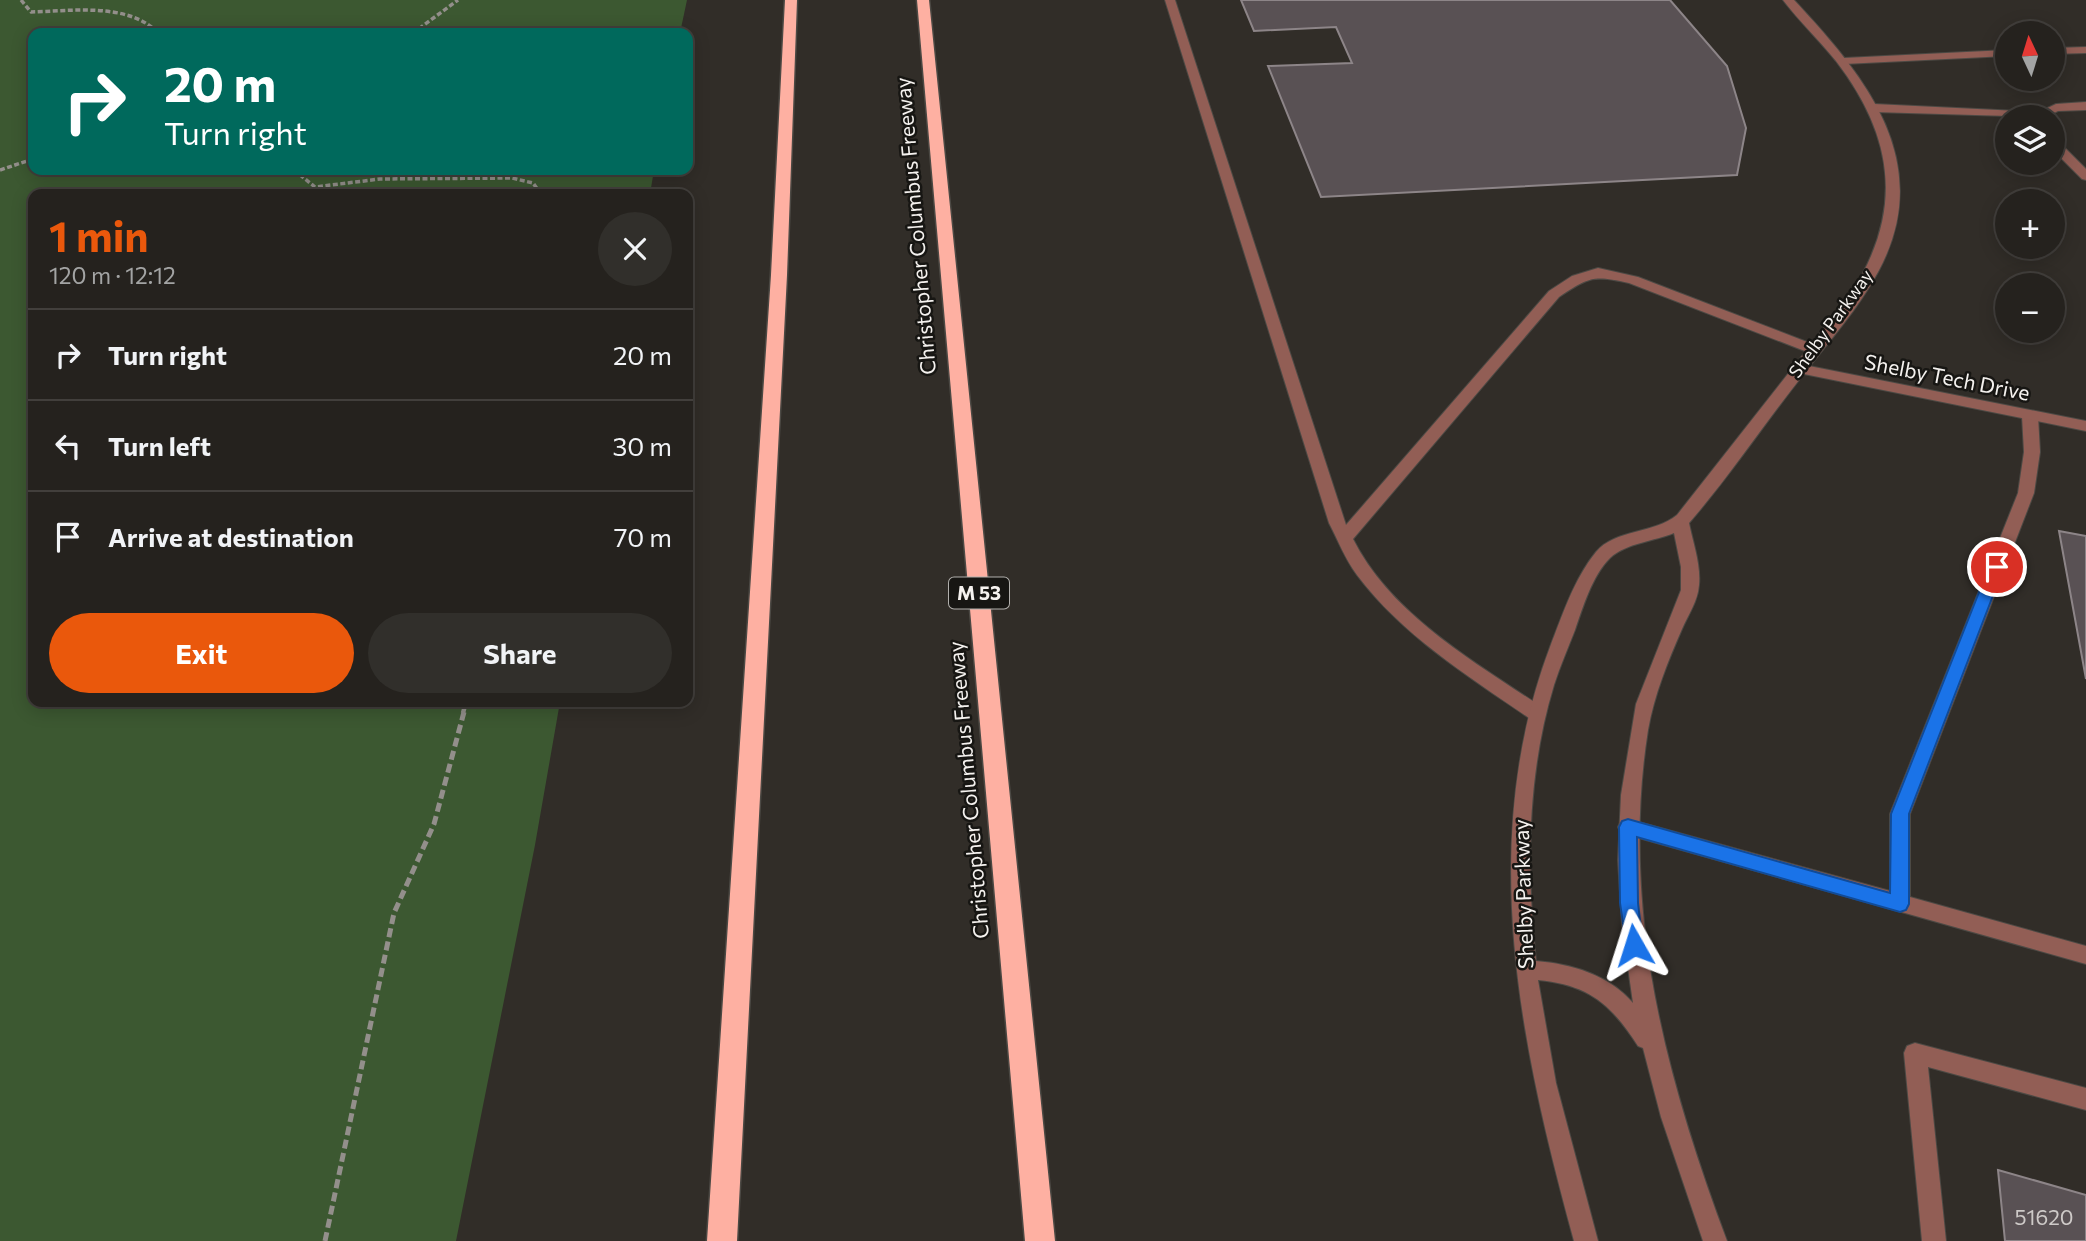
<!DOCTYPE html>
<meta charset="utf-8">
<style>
body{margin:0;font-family:Commissioner,sans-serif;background:#312f2b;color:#f1f3f6;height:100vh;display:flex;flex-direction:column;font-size:26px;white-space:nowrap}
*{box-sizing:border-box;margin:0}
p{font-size:23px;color:#a3a4a4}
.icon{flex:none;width:38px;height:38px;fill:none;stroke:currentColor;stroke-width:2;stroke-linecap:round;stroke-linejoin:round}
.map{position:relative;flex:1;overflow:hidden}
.drawer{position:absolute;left:28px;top:189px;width:665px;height:518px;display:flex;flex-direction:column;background:#25221e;border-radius:14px;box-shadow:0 4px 18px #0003,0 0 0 2px #423f3c}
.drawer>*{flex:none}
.banner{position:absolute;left:28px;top:28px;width:665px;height:147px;border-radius:14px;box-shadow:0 4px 18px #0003,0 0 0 2px #423f3c;background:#00695c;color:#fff;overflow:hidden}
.needle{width:46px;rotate:356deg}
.controls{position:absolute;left:1995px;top:21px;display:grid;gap:14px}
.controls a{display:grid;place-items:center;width:70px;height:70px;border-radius:50%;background:#25221e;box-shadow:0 4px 18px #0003,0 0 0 2px #423f3c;font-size:35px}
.pin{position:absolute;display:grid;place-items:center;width:60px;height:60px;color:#fff;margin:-30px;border:4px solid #fff;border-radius:50%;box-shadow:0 2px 7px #0007}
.me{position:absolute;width:77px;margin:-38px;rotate:354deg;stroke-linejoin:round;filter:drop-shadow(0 0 5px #0008)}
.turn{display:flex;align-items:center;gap:24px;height:147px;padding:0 21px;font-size:32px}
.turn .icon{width:91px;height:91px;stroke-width:2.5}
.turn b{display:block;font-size:49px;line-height:60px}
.round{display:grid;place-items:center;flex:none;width:74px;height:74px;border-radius:37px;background:#312f2b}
.headline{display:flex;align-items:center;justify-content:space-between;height:119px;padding:0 21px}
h1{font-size:42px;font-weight:700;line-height:52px;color:#ea580c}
.primary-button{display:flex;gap:14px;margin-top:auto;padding:14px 21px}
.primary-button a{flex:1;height:80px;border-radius:42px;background:#ea580c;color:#fff;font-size:28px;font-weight:700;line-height:80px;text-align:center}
.primary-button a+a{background:#312f2b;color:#f1f3f6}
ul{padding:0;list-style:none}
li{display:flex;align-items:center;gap:21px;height:91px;padding:0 21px;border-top:2px solid #423f3c}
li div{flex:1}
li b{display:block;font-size:26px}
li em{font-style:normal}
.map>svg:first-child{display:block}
</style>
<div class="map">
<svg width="2086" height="1241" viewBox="0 0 2086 1241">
<rect width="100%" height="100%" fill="#312d28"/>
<!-- green -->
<path fill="#3c5831" d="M 0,0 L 687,0 L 680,33 L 33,33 L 33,170 L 654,170 L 650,194 L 33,194 L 33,702 L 560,702 L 535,845 L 456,1241 L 0,1241 Z"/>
<!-- building -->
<path fill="#595154" stroke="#8d8588" stroke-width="2" d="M 1241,0 L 1670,0 L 1727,66 L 1746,128 L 1737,175 L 1321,197 L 1268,66 L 1352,63 L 1336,27 L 1254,31 Z
M 2059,531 L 2086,536 L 2086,679 Z
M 1998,1170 L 2086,1195 L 2086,1241 L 2005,1241 Z"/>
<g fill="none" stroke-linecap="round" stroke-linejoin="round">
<!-- service casing -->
<g stroke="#4c4944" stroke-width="2">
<path id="service" d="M 1165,0 L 1175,0 L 1346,525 L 1549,291 L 1572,276 L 1598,268 L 1638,277 L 1820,347 L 1822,350 L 1815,355 L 1810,353 L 1629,283 C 1592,275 1590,277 1559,297 L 1353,539 C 1391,615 1475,662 1543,708 L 1545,713 L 1543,718 L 1536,720 L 1529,718 C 1468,676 1402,635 1357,575 C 1345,559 1338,540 1329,523 Z
M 2086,47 L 2086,53 L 2053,54 L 2053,48 Z
M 2007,50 L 2007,56 L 1844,64 L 1838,61 L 1844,58 Z
M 2086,102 L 2086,110 L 2058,111 L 2046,117 L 1874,112 L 1868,108 L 1874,104 L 2039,112 L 2056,104 Z
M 2053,139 L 2057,140 L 2086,169 L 2086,180 L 2082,179 L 2053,150 Z
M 2030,411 L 2038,416 L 2040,452 L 2034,493 L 1910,814 L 1910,897 L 2086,946 L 2086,964 L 1621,833 L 1618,827 L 1621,821 L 1628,819 L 1890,891 L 1890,814 L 2018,493 L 2024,452 L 2022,416 Z
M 1915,1043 L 2086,1088 L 2086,1110 L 1928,1067 L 1946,1241 L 1922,1241 L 1904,1053 L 1907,1046 Z"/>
</g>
<!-- minor casing -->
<g stroke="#4c4944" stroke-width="2">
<path id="minor" d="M 1799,364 L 2086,421 L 2086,431 L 1794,372 L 1792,369 L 1794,366 Z"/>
</g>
<!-- tertiary casing -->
<g stroke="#4c4944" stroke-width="2">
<path id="tertiary" d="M 1783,0 L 1794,0 C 1866,77 1937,163 1878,272 C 1858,309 1829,341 1803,375 C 1764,424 1730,476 1689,523 C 1693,543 1701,565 1699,585 C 1698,601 1688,615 1682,629 C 1668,661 1654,695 1648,730 C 1620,907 1665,1076 1727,1241 L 1703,1241 L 1661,1117 L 1643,1048 L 1638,1046 C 1611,1004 1589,985 1538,980 L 1556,1083 L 1598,1241 L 1574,1241 C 1521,1047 1476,843 1550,647 C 1562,616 1574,579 1596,552 C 1615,529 1654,534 1677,515 L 1850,295 C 1904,212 1895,138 1836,61 C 1819,40 1799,21 1783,0 ZM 1674,533 L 1681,567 L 1681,590 L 1636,704 L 1621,795 L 1618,860 L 1622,925 L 1633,1003 C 1609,975 1572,964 1536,961 C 1526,870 1527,773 1554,685 C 1560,666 1568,648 1575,630 C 1583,607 1592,576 1610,558 C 1626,543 1655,541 1674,533 Z"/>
</g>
<!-- motorway casing -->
<g stroke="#4c4944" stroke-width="3">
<path id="motorway" d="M 785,0 L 797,0 L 787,275 L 737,1241 L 707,1241 L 771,275 Z
M 917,0 L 929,0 L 1055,1241 L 1025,1241 Z"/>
</g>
<!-- path-far2 -->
<path stroke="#938f8b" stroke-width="3.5" stroke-dasharray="5 2.5" stroke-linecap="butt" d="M 21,0 L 31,12 C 70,11 129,2 158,33
M 413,33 L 458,0
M 0,170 L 33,159
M 294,170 L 315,187 L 380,179 L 512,178 L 533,183 L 541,194
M 315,187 L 315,194"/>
<!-- path-far1 -->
<path stroke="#938f8b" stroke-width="4.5" stroke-dasharray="6 3.5" stroke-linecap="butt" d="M 463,713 L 466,702"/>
<!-- path -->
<path stroke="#938f8b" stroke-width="5" stroke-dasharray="9 4.5" stroke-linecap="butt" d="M 325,1241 L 394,913 L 434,824 L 464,712"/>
<!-- service -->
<use href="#service" fill="#925e55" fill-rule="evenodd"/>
<!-- minor -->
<use href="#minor" fill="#925e55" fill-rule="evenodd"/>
<!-- tertiary -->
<use href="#tertiary" fill="#925e55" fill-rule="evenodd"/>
<!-- motorway -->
<use href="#motorway" fill="#feb0a2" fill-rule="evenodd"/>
</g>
<!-- route -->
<path fill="#1a73e8" stroke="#114b97" stroke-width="2" d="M 1997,562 L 2004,567 L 1909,814 L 1909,904 L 1906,910 L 1900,912 L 1637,837 L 1638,903 L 1643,945 L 1640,951 L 1634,954 L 1627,951 L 1620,903 L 1619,827 L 1622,821 L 1628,819 L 1890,893 L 1891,814 L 1989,567 Z"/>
<g text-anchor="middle" stroke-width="5" stroke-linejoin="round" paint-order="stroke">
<!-- far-street labels -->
<g font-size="18" fill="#f5f2ef" stroke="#171613">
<text transform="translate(1831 324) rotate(-54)" y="6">Shelby Parkway</text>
</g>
<!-- shield labels -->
<rect fill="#171613" stroke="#b2b0ad" stroke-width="2" x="949" y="577.5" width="60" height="31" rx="5"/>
<g font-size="19" font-weight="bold" fill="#f5f2ef">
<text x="979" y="600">M 53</text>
</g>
<!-- street labels -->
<g font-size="21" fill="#f5f2ef" stroke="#171613">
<text transform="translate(916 226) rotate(-95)" y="7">Christopher Columbus Freeway</text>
<text transform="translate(1947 378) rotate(11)" y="7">Shelby Tech Drive</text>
<text transform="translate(969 790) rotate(-95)" y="7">Christopher Columbus Freeway</text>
<text transform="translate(1524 894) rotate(-92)" y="7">Shelby Parkway</text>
</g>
<!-- near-number labels -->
<g font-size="21" fill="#cecac8">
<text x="2044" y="1225">51620</text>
</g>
</g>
</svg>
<div class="controls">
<a><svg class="needle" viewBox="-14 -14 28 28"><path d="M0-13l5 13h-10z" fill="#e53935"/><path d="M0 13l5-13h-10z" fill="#a3a4a4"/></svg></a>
<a><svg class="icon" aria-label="layers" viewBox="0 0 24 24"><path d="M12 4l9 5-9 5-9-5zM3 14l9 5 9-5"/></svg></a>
<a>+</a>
<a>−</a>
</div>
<div class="pin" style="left:1997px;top:567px;background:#d93025"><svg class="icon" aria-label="arrive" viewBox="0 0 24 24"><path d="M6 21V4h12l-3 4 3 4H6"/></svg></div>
<svg class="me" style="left:1634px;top:945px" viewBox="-20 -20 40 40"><path d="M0-17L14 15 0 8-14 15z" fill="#1a73e8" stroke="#fff" stroke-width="4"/></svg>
<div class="banner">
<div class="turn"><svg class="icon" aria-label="right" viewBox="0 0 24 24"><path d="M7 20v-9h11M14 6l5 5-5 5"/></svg><div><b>20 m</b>Turn right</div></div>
</div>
<section class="drawer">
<div class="headline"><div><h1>1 min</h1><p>120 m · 12:12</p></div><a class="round"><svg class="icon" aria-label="close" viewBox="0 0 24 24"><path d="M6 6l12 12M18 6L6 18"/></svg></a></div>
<ul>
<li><svg class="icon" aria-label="right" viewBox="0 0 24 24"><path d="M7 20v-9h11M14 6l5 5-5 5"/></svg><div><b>Turn right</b></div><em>20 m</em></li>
<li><svg class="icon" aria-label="left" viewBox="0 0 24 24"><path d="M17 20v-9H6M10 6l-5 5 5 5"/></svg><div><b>Turn left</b></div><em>30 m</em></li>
<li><svg class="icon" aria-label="arrive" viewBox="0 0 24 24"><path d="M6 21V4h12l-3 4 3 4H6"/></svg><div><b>Arrive at destination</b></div><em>70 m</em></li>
</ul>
<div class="primary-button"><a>Exit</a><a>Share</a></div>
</section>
</div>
